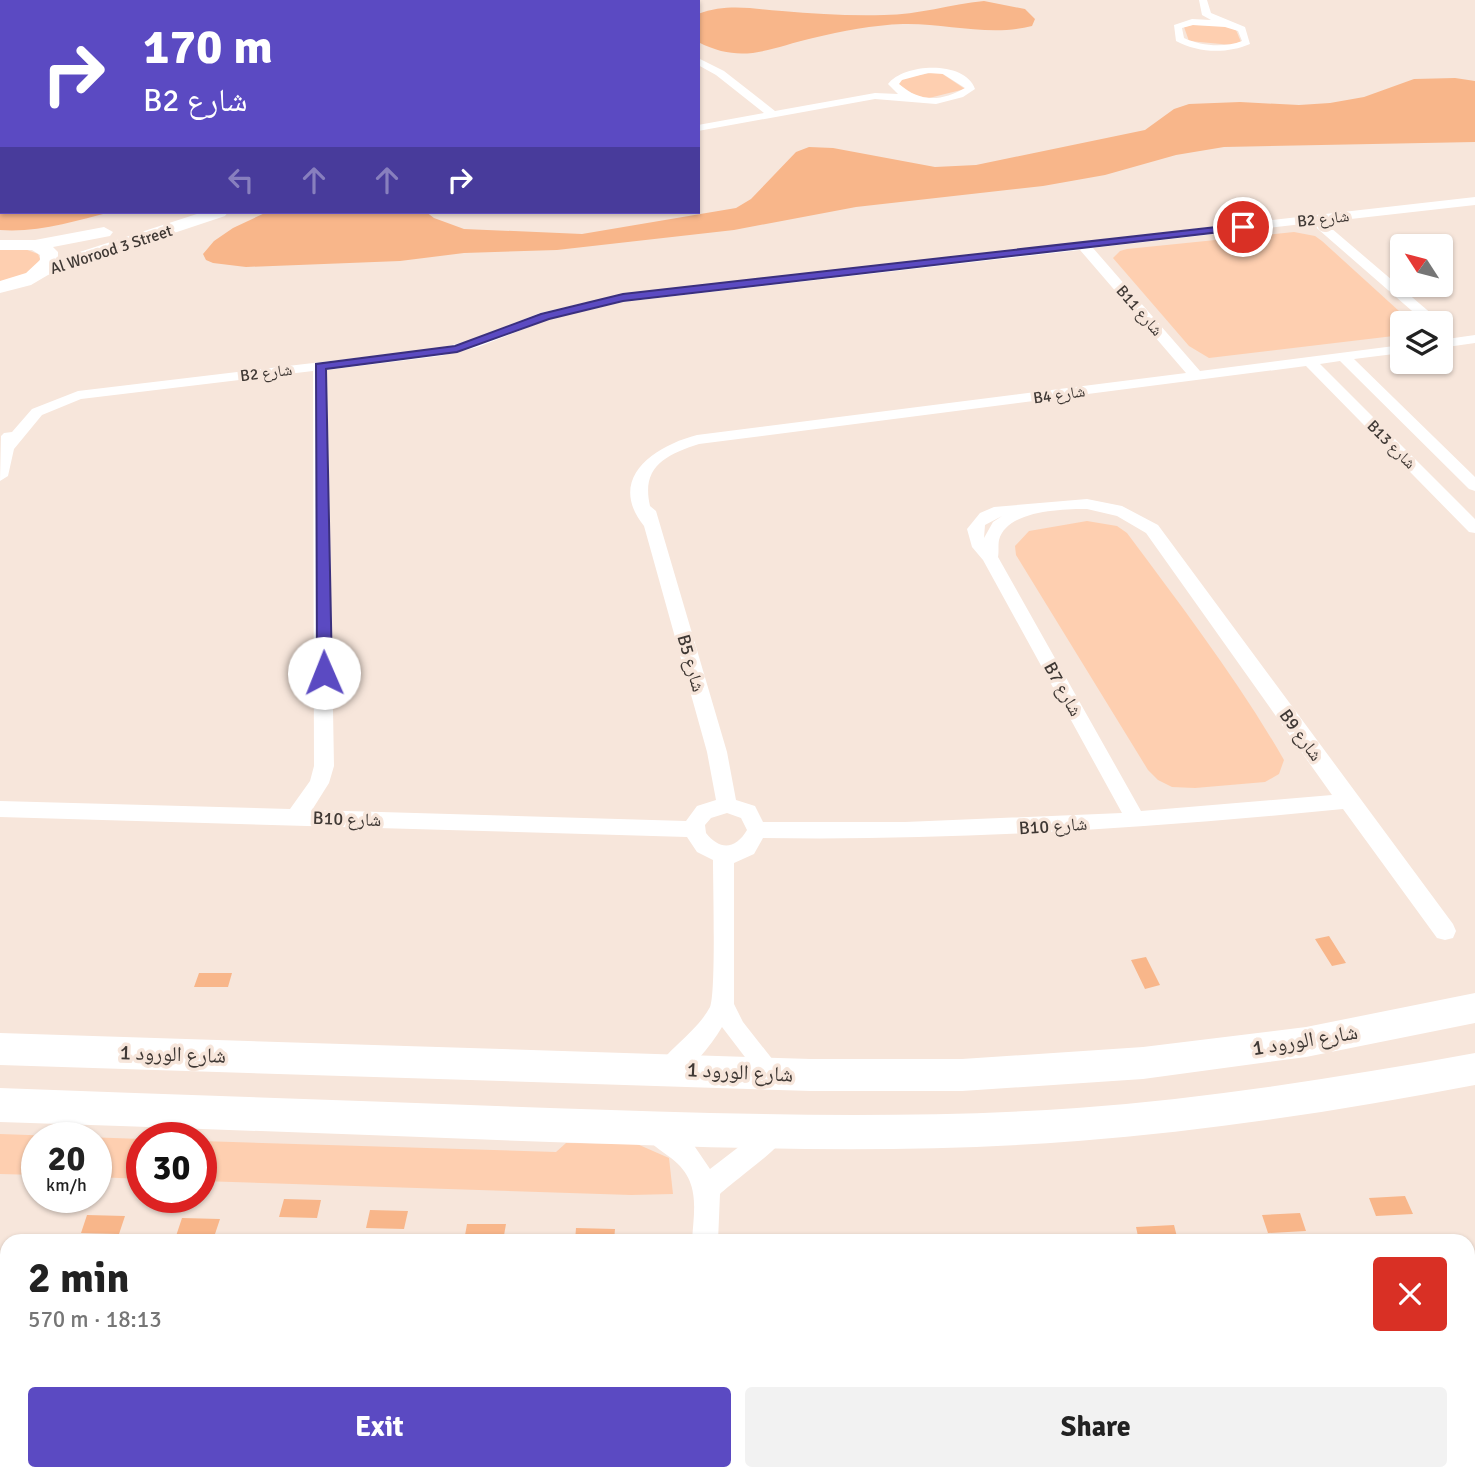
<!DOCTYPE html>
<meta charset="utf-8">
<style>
body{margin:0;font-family:Signika,"Noto Naskh Arabic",sans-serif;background:#f2f2f2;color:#222;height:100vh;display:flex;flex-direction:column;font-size:26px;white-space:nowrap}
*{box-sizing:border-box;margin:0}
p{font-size:23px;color:#767676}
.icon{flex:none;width:38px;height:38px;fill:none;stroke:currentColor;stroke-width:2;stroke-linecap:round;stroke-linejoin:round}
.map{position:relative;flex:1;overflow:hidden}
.panel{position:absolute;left:0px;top:1234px;width:1475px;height:247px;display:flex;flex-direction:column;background:#fff;border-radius:21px 21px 0 0;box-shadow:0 2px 5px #0004}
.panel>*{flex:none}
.banner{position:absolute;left:0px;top:0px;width:700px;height:214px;box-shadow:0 2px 5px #0004;background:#5b4ac2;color:#fff;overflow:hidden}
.needle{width:46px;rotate:306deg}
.buttons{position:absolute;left:1390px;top:234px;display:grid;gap:14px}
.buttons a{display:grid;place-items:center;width:63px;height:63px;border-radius:7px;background:#fff;box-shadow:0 2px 5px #0004;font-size:35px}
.speed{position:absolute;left:21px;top:1122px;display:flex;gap:14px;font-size:35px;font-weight:700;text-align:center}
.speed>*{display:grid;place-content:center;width:91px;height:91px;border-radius:50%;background:#fff;box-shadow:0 2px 5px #0004;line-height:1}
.speed small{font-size:18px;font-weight:400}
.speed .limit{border:10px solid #d22;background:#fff;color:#111}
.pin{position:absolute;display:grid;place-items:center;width:60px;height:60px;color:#fff;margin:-30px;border:4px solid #fff;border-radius:50%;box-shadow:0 2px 7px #0007}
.me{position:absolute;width:77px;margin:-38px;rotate:359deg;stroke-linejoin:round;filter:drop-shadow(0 0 5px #0008)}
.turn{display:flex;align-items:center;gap:24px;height:147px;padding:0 28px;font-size:32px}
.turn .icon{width:91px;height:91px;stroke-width:2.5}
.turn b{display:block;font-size:49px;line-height:60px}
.lanes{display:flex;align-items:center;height:66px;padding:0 28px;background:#0003;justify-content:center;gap:35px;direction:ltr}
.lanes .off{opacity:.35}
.round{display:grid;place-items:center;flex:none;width:74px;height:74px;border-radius:7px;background:#f2f2f2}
.overview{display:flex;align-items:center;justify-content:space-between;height:119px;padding:0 28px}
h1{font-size:42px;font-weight:700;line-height:52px}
.action{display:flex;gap:14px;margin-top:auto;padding:14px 28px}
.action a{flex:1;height:80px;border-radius:7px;background:#5b4ac2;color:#fff;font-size:28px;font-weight:700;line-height:80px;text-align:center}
.action a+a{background:#f2f2f2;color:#222}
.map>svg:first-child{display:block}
</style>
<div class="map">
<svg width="1475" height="1480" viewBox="0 0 1475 1480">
<rect width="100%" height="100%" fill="#f7e6db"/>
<!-- green -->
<path fill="#fecfb0" d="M 1192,25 L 1227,26 L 1236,30 L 1241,42 L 1232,45 L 1189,41 L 1184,27 Z
M 931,73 L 941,73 L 965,89 L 929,98 L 916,96 L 897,83 L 902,78 Z
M 1294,232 L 1315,236 L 1322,241 L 1410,321 L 1411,324 L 1402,324 L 1402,335 L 1209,358 L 1189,346 L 1113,258 L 1120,251 L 1127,249 Z
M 22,248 L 38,254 L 40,259 C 34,275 14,278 0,283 L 0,249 Z
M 1087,521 L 1117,526 L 1127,533 C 1182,607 1238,680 1284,760 L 1279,774 L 1265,782 L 1195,788 L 1172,787 L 1158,780 L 1148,770 L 1016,555 L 1015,546 L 1029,531 Z
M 0,1134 L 142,1139 L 142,1179 L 96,1177 L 96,1138 L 37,1138 L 37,1175 L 0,1174 Z
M 201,1141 L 556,1152 L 566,1143 L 637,1144 L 669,1158 L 673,1194 L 631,1195 L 201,1181 Z"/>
<!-- water -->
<path fill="#f8b68a" d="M 984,1 L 1025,9 L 1035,19 L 1032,26 C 989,37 947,23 903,24 C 873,25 842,31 813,38 C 769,48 743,65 698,42 L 698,14 C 728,3 752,9 782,11 C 816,14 850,16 884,15 C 919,15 950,4 984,1 Z
M 1455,78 L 1475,81 L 1475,142 L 1224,147 L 1176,155 L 1105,175 L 1043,186 L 856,207 L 734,230 L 557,250 L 464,253 L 400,261 L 246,267 L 213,263 L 206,260 L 203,254 L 214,241 L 233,228 L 267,212 L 426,212 L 434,218 L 464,229 L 582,234 L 736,208 L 751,199 L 796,152 L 809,147 L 833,148 L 935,167 L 976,165 L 1145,130 L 1174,109 L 1189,104 L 1240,102 L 1299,105 L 1330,103 L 1364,97 L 1414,79 Z
M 3,212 L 111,212 C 76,221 37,233 0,230 L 0,214 Z
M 1329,936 L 1346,963 L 1332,966 L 1315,939 Z
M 1146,957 L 1160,985 L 1145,989 L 1131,960 Z
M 199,973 L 232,973 L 228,987 L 194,987 Z
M 1405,1196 L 1413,1214 L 1376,1216 L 1369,1198 Z
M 284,1199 L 321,1200 L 317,1218 L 279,1217 Z
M 370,1210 L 408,1211 L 404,1229 L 366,1228 Z
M 1300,1213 L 1306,1231 L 1268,1233 L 1262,1215 Z
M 87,1215 L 125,1216 L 119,1234 L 81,1233 Z
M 182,1218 L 220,1219 L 214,1237 L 176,1236 Z
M 467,1224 L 506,1224 L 503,1241 L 464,1241 Z
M 1174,1225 L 1178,1241 L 1139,1241 L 1136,1227 Z
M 576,1228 L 615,1229 L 614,1241 L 575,1241 Z"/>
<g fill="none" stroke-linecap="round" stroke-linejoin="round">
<!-- street -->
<path fill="#fff" fill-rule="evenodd" d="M 456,0 L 469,0 L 470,2 L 457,2 Z
M 495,0 L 507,0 L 494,2 Z
M 516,0 L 524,0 L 525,2 L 515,2 Z
M 1199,0 L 1207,0 L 1211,13 L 1245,27 L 1250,44 C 1227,54 1198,53 1176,41 L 1174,25 L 1192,19 L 1211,20 L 1202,15 ZM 1193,25 L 1225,27 L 1238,31 L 1242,41 C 1224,48 1201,46 1184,38 L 1182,28 Z
M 0,22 L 2,22 L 2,28 L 0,28 Z
M 698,58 L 724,71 L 775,111 L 875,93 L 898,94 L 888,84 C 904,63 965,60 975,89 L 963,97 L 936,104 L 875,99 L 698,131 L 698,125 L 764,113 L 716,75 L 698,65 ZM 928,73 L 943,74 L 965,88 C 941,102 919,102 899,84 L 902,80 Z
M 1475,197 L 1475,205 L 1324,222 L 1440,321 L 1442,324 L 1440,326 L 1440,324 L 1427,324 L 1311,223 L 1093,248 L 1200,371 L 1402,345 L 1402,353 L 1354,359 L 1475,477 L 1475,491 L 1469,489 L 1340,361 L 1320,364 L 1475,519 L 1475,533 L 1469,532 L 1306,366 L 699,444 C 665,455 641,467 650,506 L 656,511 L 727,752 L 736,800 L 755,806 L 763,822 L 905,822 L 1122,813 L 983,560 L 972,547 L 967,529 L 980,513 L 994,507 L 1087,499 L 1122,506 L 1158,525 L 1453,924 L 1456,931 L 1453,938 L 1445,940 L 1437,938 L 1343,809 C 1150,828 957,841 763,838 L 754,854 L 734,863 L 734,1004 L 743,1022 L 784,1074 L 780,1082 L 772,1085 L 764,1082 L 722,1027 C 710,1047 691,1071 669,1080 L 661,1077 L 657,1069 C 666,1050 697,1032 710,1007 C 716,994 713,884 713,860 L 697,852 L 687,837 L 0,817 L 0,801 L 290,809 L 310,781 L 314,766 L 313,371 L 81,399 L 42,415 L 14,449 L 8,476 L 0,481 L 1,436 L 4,433 L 12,432 L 32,409 L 78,391 L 440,348 L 468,341 L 540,313 L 623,294 ZM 1080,250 L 1186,373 L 697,435 C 654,446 606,479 644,526 L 707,752 L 716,800 L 697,806 L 686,821 L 312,810 L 329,783 L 334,766 L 327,370 L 440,356 L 478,347 L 549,319 L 623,302 ZM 1087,509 L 1117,516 L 1146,533 L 1332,795 L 1141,811 L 998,557 C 999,552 998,545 999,540 C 1007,510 1063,509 1087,509 ZM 1002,516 L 993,522 L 984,538 L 985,525 ZM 727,813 L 741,818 L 747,830 C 736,849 720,851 706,833 L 705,825 L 711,818 Z
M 1475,335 L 1475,343 L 1440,348 L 1440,340 Z
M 655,1119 L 693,1144 L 710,1169 L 766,1126 L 775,1122 L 784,1126 L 787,1134 C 782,1147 735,1180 720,1194 L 718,1241 L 692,1241 C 694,1208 701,1181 671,1158 C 660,1150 648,1143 643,1131 L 646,1123 Z
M 1475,1425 L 1475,1453 L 1468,1455 L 1468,1426 Z
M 0,1445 L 7,1445 L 7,1474 L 10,1474 L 0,1475 Z
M 309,1474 L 504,1474 L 507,1480 L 312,1480 Z
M 637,1474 L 667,1474 L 665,1480 L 635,1480 Z
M 715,1474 L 745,1474 L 746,1480 L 716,1480 Z
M 1193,1474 L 1288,1474 L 1285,1480 L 1190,1480 Z"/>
<!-- secondary -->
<path fill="#fff" fill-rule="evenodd" d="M 649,0 L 663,0 L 648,2 Z
M 675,0 L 689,0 L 675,2 Z
M 203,212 L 228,212 L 225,216 L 48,275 L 31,285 L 0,293 L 0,281 L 26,273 L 40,260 L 40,255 L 32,250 L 0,250 L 0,240 L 35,240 L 104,227 L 113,232 L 110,236 L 53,247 L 58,252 L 58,259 Z
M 1475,993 L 1475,1023 L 1306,1057 L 1143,1079 L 962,1091 L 811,1091 L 0,1065 L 0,1033 L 811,1059 L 962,1059 L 1143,1047 L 1306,1027 Z
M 1475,1053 L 1475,1085 C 1343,1110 1211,1131 1078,1141 C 902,1155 725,1148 550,1142 C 367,1135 183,1128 0,1122 L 0,1088 C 183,1095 367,1101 550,1108 C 725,1114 902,1120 1077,1108 C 1211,1098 1343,1077 1475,1053 Z"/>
</g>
<!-- route -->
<path fill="#5b4ac2" stroke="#3b307e" stroke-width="2" d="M 1243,224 L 1246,225 L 1246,229 L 623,301 L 549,319 L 457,352 L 326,369 L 332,673 L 324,678 L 317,673 L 316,364 L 455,346 L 541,314 L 623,294 Z"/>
<g text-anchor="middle" stroke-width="7" stroke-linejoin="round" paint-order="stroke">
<!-- far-street labels -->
<g font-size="16" fill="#3f3834" stroke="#f7e6db">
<text transform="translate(1323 218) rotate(-6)" y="6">B2 شارع</text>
<text transform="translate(111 249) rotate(-18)" y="6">Al Worood 3 Street</text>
<text transform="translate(1140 310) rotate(49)" y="6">B11 شارع</text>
<text transform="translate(266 372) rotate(-7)" y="6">B2 شارع</text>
<text transform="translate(1059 394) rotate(-8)" y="6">B4 شارع</text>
<text transform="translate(1392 444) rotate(45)" y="6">B13 شارع</text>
</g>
<!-- street labels -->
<g font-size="18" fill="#3f3834" stroke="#f7e6db">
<text transform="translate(691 663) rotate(74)" y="6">B5 شارع</text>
<text transform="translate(1063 689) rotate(61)" y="6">B7 شارع</text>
<text transform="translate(1301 735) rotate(54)" y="6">B9 شارع</text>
<text transform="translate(347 819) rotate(2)" y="6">B10 شارع</text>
<text transform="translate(1053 826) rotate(-4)" y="6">B10 شارع</text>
</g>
<!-- near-street labels -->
<g font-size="21" fill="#3f3834" stroke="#f7e6db">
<text transform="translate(1305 1040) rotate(-9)" y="7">شارع الورود 1</text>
<text transform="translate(173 1054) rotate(2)" y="7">شارع الورود 1</text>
<text transform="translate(740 1072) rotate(3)" y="7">شارع الورود 1</text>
</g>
</g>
</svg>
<div class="buttons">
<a><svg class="needle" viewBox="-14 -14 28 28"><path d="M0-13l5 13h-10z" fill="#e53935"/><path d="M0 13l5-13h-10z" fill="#767676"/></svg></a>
<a><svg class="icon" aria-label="layers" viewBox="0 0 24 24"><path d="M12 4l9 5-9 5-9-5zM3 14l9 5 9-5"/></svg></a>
</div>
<div class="speed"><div>20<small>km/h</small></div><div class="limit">30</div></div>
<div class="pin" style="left:1243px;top:227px;background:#d93025"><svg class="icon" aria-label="arrive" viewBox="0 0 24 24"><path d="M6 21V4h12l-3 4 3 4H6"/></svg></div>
<svg class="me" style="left:324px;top:673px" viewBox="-20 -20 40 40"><circle r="19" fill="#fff"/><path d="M0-13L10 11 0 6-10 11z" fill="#5b4ac2"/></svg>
<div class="banner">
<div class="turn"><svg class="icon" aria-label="right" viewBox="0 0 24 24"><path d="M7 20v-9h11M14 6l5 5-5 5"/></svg><div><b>170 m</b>B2 شارع</div></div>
<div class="lanes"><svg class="icon off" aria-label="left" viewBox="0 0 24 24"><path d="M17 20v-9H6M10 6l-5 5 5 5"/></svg><svg class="icon off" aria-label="ahead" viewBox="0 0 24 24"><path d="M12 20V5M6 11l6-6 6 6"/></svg><svg class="icon off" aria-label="ahead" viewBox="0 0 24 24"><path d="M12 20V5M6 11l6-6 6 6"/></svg><svg class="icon" aria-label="right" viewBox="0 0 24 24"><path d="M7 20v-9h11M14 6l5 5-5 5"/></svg></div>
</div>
<section class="panel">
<div class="overview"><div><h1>2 min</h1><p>570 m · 18:13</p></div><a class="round" style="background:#d93025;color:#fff"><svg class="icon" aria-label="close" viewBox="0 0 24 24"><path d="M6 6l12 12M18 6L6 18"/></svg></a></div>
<div class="action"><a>Exit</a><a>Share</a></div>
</section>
</div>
